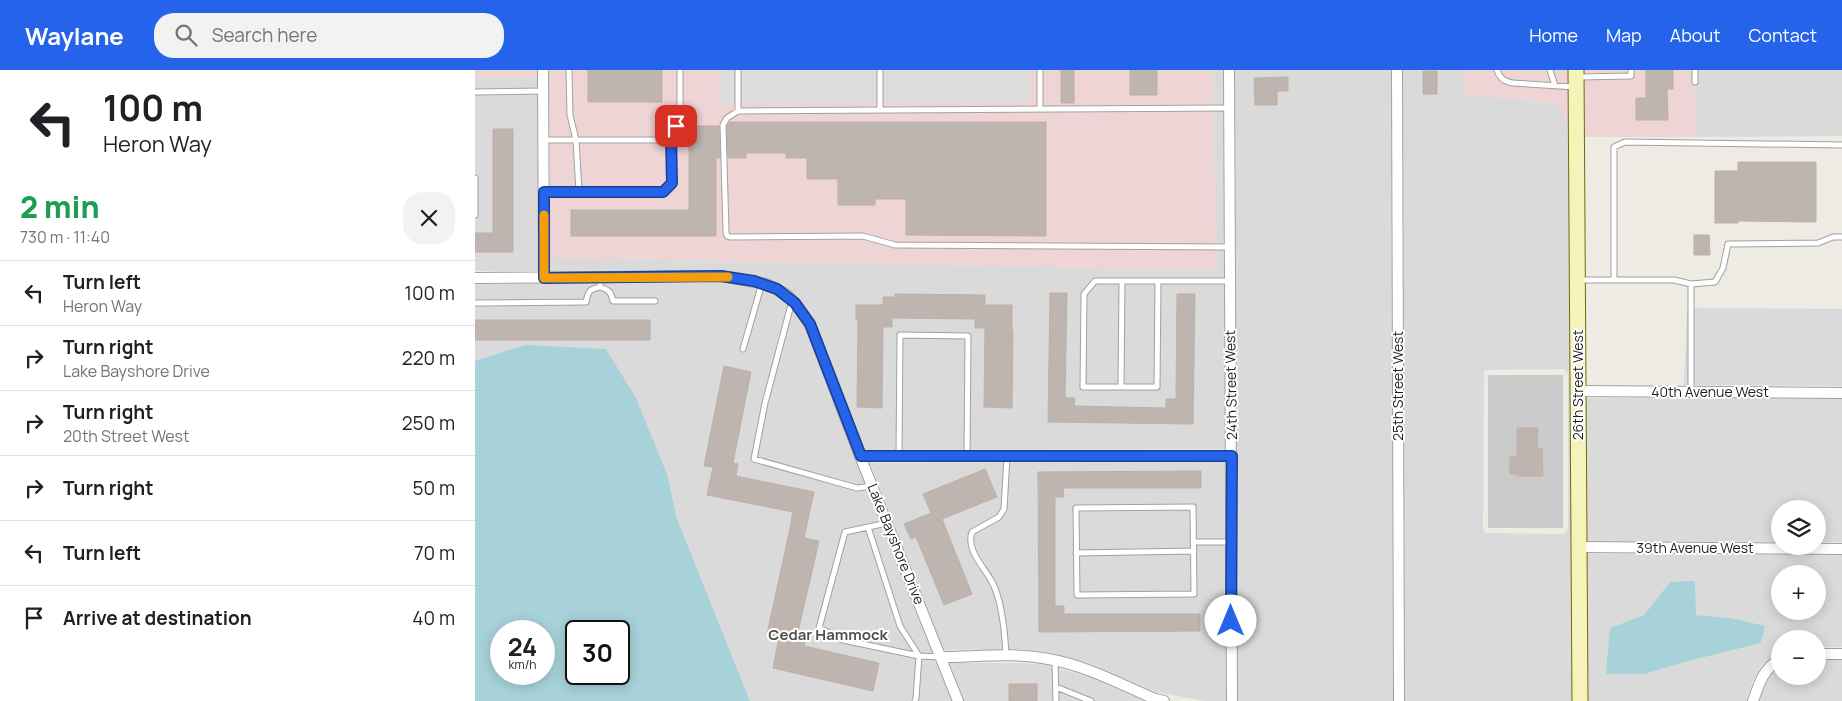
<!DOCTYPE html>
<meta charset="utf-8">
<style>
body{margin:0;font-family:Manrope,sans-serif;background:#f2f2f2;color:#202124;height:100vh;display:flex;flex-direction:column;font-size:19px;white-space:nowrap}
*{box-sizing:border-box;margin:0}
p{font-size:16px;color:#757577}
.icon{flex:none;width:28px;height:28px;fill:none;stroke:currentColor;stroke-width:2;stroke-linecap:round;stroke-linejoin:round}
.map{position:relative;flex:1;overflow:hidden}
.drawer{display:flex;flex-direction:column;background:#fff;width:475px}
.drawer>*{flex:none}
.banner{background:#fff;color:#202124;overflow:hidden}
.fabs{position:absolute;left:1296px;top:430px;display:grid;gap:10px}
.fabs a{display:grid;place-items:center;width:55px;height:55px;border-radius:50%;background:#fff;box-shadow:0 2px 12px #0003;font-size:25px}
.speed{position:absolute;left:15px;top:550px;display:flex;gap:10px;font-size:25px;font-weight:700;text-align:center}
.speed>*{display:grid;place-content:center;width:65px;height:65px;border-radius:50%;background:#fff;box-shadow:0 2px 12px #0003;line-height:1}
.speed small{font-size:12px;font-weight:400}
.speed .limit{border:2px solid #111;border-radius:8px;background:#fff;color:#111}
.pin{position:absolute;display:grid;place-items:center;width:42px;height:42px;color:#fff;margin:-21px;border-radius:10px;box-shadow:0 2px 8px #0006}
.me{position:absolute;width:55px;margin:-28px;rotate:0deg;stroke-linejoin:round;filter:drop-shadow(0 0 4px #0008)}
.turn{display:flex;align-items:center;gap:18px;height:105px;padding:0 20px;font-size:22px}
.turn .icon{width:65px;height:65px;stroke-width:2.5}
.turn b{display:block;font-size:35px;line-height:42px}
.round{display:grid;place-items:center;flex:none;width:52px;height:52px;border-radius:20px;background:#f2f2f2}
.headline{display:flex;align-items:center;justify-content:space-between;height:85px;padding:0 20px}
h1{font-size:30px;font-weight:800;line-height:38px;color:#1e9e55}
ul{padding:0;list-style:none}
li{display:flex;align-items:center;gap:15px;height:65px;padding:0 20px;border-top:1px solid #e0e0e0}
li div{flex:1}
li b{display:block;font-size:19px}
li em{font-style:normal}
header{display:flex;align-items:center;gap:30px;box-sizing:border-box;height:70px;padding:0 25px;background:#2563eb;color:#fff}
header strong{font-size:24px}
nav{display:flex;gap:28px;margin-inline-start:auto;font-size:18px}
.search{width:350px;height:45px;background:#f2f2f2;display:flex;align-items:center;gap:12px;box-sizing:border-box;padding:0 18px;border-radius:20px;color:#757577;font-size:19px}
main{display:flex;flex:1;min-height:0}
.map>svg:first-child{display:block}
</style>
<header>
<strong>Waylane</strong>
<div class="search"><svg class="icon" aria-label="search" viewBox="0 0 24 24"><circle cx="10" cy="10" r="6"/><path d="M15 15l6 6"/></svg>Search here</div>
<nav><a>Home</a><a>Map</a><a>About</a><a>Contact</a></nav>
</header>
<main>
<section class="drawer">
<div class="banner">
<div class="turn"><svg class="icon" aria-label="left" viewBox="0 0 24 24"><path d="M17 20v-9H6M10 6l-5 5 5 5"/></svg><div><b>100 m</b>Heron Way</div></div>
</div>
<div class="headline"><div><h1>2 min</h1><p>730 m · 11:40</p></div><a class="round"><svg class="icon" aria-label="close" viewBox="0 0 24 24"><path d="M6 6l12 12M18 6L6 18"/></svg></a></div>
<ul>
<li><svg class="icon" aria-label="left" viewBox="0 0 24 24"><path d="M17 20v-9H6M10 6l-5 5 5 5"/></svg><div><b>Turn left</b><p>Heron Way</p></div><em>100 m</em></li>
<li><svg class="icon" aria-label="right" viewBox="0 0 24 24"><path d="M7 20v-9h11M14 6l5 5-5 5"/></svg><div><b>Turn right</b><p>Lake Bayshore Drive</p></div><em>220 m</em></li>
<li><svg class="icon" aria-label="right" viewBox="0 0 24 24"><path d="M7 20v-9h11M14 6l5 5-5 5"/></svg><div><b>Turn right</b><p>20th Street West</p></div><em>250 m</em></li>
<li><svg class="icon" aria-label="right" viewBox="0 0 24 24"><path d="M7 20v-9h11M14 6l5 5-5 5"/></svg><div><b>Turn right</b></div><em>50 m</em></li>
<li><svg class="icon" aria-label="left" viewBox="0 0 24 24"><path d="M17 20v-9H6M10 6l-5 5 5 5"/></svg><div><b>Turn left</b></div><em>70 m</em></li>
<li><svg class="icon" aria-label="arrive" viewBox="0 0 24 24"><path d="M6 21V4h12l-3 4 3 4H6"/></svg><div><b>Arrive at destination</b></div><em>40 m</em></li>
</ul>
</section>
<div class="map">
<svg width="1367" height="631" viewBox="0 0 1367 631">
<rect width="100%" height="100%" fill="#eeeae4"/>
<!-- residential -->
<path fill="#dbdada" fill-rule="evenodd" d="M 737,0 L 748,0 L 751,379 L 389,380 L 341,252 L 324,228 L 306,213 L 280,205 L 246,200 L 75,201 L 75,188 L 741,200 Z
M 760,0 L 916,0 L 918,631 L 762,631 Z
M 928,0 L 989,0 L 990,25 L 1080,32 L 1095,53 L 1099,631 L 930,631 ZM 1088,299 L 1091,300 L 1093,305 L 1093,460 L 1088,464 L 1010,463 L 1008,458 L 1009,302 L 1011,300 Z
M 1221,0 L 1367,0 L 1367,66 L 1220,67 Z
M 63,7 L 63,201 L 0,201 L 0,8 Z
M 246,213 L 278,217 L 300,225 L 316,238 L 330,258 L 380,387 L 380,392 L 382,393 L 460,588 L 460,593 L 462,594 L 477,631 L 275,631 L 202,449 L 193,407 L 49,275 L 0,291 L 0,214 Z
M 1212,238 L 1367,239 L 1367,316 L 1209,315 Z
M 1109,328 L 1367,329 L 1367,472 L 1343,472 L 1342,439 L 1305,439 L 1305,472 L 1109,471 Z
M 751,392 L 751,631 L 730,631 L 681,622 L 616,594 L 572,582 L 546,579 L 469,580 L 395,393 Z
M 1109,484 L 1367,485 L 1367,577 L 1343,577 L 1342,569 L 1305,569 L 1305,582 L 1293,590 L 1286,596 L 1277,613 L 1271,631 L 1110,631 ZM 1305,504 L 1342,504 L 1342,541 L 1305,541 ZM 1195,512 L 1221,545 L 1255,548 L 1213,591 L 1170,604 L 1135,558 L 1169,545 Z
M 1343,590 L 1367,590 L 1367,631 L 1284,631 L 1288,619 L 1299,600 L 1305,597 L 1305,606 L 1342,606 Z
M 475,593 L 546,593 L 570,595 L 612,606 L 669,631 L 489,631 Z"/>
<!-- commercial -->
<path fill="#eed4d5" d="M 0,0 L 63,0 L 63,7 L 0,8 Z
M 74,0 L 737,0 L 742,200 L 75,188 Z
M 989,0 L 1095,0 L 1095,53 L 1080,32 L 990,25 Z
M 1106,0 L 1221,0 L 1220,67 L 1107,67 Z"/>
<!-- religious -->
<path fill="#cbcbcb" d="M 1013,305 L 1088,305 L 1088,458 L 1013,458 Z"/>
<!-- parking -->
<path fill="#ddd" d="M 244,0 L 556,0 L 556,31 L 244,34 Z"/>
<!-- water -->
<path fill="#a7d2d9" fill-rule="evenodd" d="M 49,275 L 131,279 L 161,328 L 193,407 L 202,449 L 275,631 L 0,631 L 0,291 ZM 26,561 L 69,561 L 69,604 L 26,604 ZM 101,561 L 144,561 L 144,604 L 101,604 Z
M 1220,511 L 1221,545 L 1255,548 L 1290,556 L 1286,573 L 1213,591 L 1170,604 L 1131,604 L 1135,558 L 1169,545 L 1195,512 Z"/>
<!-- building -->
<path fill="#beb5b1" stroke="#bfafa7" d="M 113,0 L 187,0 L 187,32 L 113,32 Z
M 586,0 L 599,0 L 599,33 L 586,33 Z
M 655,0 L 682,0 L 682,25 L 655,25 Z
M 1171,0 L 1198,0 L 1198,19 L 1192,19 L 1193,50 L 1161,50 L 1161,28 L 1171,28 Z
M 948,1 L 962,1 L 962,24 L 948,24 Z
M 813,7 L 813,21 L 802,21 L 802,35 L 780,35 L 779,8 Z
M 255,52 L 571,52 L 571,166 L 431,165 L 431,129 L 400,129 L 400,135 L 363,135 L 363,109 L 332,109 L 332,88 L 311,88 L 311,83 L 271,83 L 271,88 L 253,88 L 252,56 Z
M 214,56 L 244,56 L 245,88 L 241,88 L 241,166 L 96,166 L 96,140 L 214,140 Z
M 18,59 L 38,59 L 38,182 L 0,182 L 0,163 L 18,163 Z
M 1263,92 L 1341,92 L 1341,152 L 1263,151 L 1263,153 L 1240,153 L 1240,101 L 1263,101 Z
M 1219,165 L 1234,165 L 1235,185 L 1219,185 Z
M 575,223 L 592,223 L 590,328 L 600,328 L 599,336 L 691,338 L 691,329 L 701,329 L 702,224 L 720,224 L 718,354 L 573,352 Z
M 420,224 L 510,225 L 510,235 L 537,235 L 537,260 L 538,260 L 537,338 L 509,337 L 510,258 L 500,258 L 500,249 L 417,248 L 417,257 L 408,257 L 407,338 L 382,337 L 383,250 L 381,250 L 381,235 L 408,235 L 408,227 L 420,227 Z
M 0,250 L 175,250 L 175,270 L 0,270 Z
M 249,296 L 276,302 L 258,393 L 263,394 L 261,406 L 339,422 L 329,468 L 344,471 L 323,562 L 331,564 L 329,576 L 404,593 L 398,621 L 298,598 L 304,567 L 292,564 L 317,449 L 316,449 L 318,442 L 232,425 L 238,397 L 229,396 Z
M 1042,358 L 1063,358 L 1062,378 L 1067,378 L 1068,406 L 1042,406 L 1042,404 L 1035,404 L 1035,387 L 1042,387 Z
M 510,399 L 522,427 L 467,449 L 497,524 L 469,535 L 441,467 L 436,469 L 429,454 L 456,443 L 448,424 Z
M 726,401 L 726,418 L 588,418 L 589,427 L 580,427 L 580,536 L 589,536 L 589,544 L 725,544 L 725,561 L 564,562 L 563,402 Z
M 534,614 L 562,614 L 562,631 L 534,631 Z"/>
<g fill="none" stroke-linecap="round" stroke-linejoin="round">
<!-- lane casing -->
<g stroke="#a1a1a1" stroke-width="7">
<path id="lane" d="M 94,0 L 95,45 L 101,70 L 104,122
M 263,0 L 263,41 L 754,38
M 405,0 L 405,40
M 565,0 L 565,39
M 1022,0 C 1025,9 1029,11 1038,13 L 1100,17
M 1075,0 L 1080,16
M 1220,0 L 1220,12
M 1104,7 L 1156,6 L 1156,0
M 0,22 L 68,21
M 263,41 L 252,48 L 248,55 L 251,162 L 252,166 L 255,167 L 388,166 L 420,175 L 754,177
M 69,70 L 196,70
M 0,108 L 0,145
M 69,122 L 188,122 L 197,113 L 196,67 L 205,42 L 205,0
M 1105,210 L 1199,210 L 1216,214 L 1216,322
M 1139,210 L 1139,77 L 1150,72 L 1367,75
M 683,211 L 682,317 L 608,317 L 609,224 L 620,211 L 755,211
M 1216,214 L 1240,212 L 1248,198 L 1253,174 L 1343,173 L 1358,167 L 1367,167
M 125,217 C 134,220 136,222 138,231 L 180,231
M 317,231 L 290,333 L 279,389 L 382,418 L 397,416
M 0,233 L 111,232 C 113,222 114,219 125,217 L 125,208
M 268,279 L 287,213
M 646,317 L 647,211
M 424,386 L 425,265 L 493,266 L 492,386
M 718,437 L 719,524 L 602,525 L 601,438 Z
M 412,453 L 370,462 L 344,558 L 368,570 L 444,586 L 466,587
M 393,457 L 425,556 L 444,586 L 441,628 L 440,631
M 718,472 L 756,472
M 601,483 L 719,481
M 531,586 C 530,564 527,529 516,510 C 507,495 491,479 497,462 L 524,447 L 529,439 L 532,386
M 580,590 L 581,631
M 581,617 L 616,631"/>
</g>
<!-- street casing -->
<g stroke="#a1a1a1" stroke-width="12">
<path id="street" d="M 68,0 L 69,208
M 754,0 L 757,631
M 922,0 L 924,631
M 0,208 L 246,206 L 291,214 L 302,219 L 312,225 L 320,233 L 335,254 L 385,386 L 483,631
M 1103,321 L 1367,323
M 385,386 L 757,386
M 1103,477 L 1367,479
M 1342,584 L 1367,584
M 466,587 C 501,587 538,582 573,589 C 610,595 645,614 680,629 L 689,631
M 1278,631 C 1284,614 1288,599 1305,589"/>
</g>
<!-- secondary casing -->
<g stroke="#6c6d0b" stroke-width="17">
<path id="secondary" d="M 1101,0 L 1105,631"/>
</g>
<!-- lane -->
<use href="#lane" stroke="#fff" stroke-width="5"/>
<!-- street -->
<use href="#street" stroke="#fff" stroke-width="10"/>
<!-- secondary -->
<use href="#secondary" stroke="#f5f3ba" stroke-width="15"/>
</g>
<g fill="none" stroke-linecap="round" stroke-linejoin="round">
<!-- route casing -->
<g stroke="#184099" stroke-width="12">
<path id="route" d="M 201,56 L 196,66 L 197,113 L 188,122 L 69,122 L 69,208 L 246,206 L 279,211 L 302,219 L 320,233 L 335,254 L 386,386 L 757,386 L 756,551"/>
</g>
<!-- route -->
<use href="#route" stroke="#2563eb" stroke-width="9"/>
<!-- slow -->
<path stroke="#f59e0b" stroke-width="9" d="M 69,145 L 69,208 L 253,207"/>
</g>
<g text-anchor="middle" stroke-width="4" stroke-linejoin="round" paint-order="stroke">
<!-- street labels -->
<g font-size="14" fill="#1d1d1d" stroke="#fff">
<text transform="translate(756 315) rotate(-91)" y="5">24th Street West</text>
<text transform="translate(1103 315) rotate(-90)" y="5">26th Street West</text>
<text transform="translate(923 316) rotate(-90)" y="5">25th Street West</text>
<text x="1235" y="327">40th Avenue West</text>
<text transform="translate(421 474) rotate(68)" y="5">Lake Bayshore Drive</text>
<text x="1220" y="483">39th Avenue West</text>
</g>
<!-- neighbourhood labels -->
<g font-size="15" font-weight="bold" fill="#505050" stroke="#fff">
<text x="353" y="570">Cedar Hammock</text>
</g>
</g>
</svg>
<div class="fabs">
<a><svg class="icon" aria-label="layers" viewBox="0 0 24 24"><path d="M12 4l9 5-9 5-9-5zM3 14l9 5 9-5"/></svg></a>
<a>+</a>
<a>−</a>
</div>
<div class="speed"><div>24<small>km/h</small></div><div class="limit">30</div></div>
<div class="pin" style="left:201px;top:56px;background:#d93025"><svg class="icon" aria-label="arrive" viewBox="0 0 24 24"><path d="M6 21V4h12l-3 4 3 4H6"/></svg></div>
<svg class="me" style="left:756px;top:551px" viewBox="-20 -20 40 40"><circle r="19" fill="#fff"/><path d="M0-13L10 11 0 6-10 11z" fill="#2563eb"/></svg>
</div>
</main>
